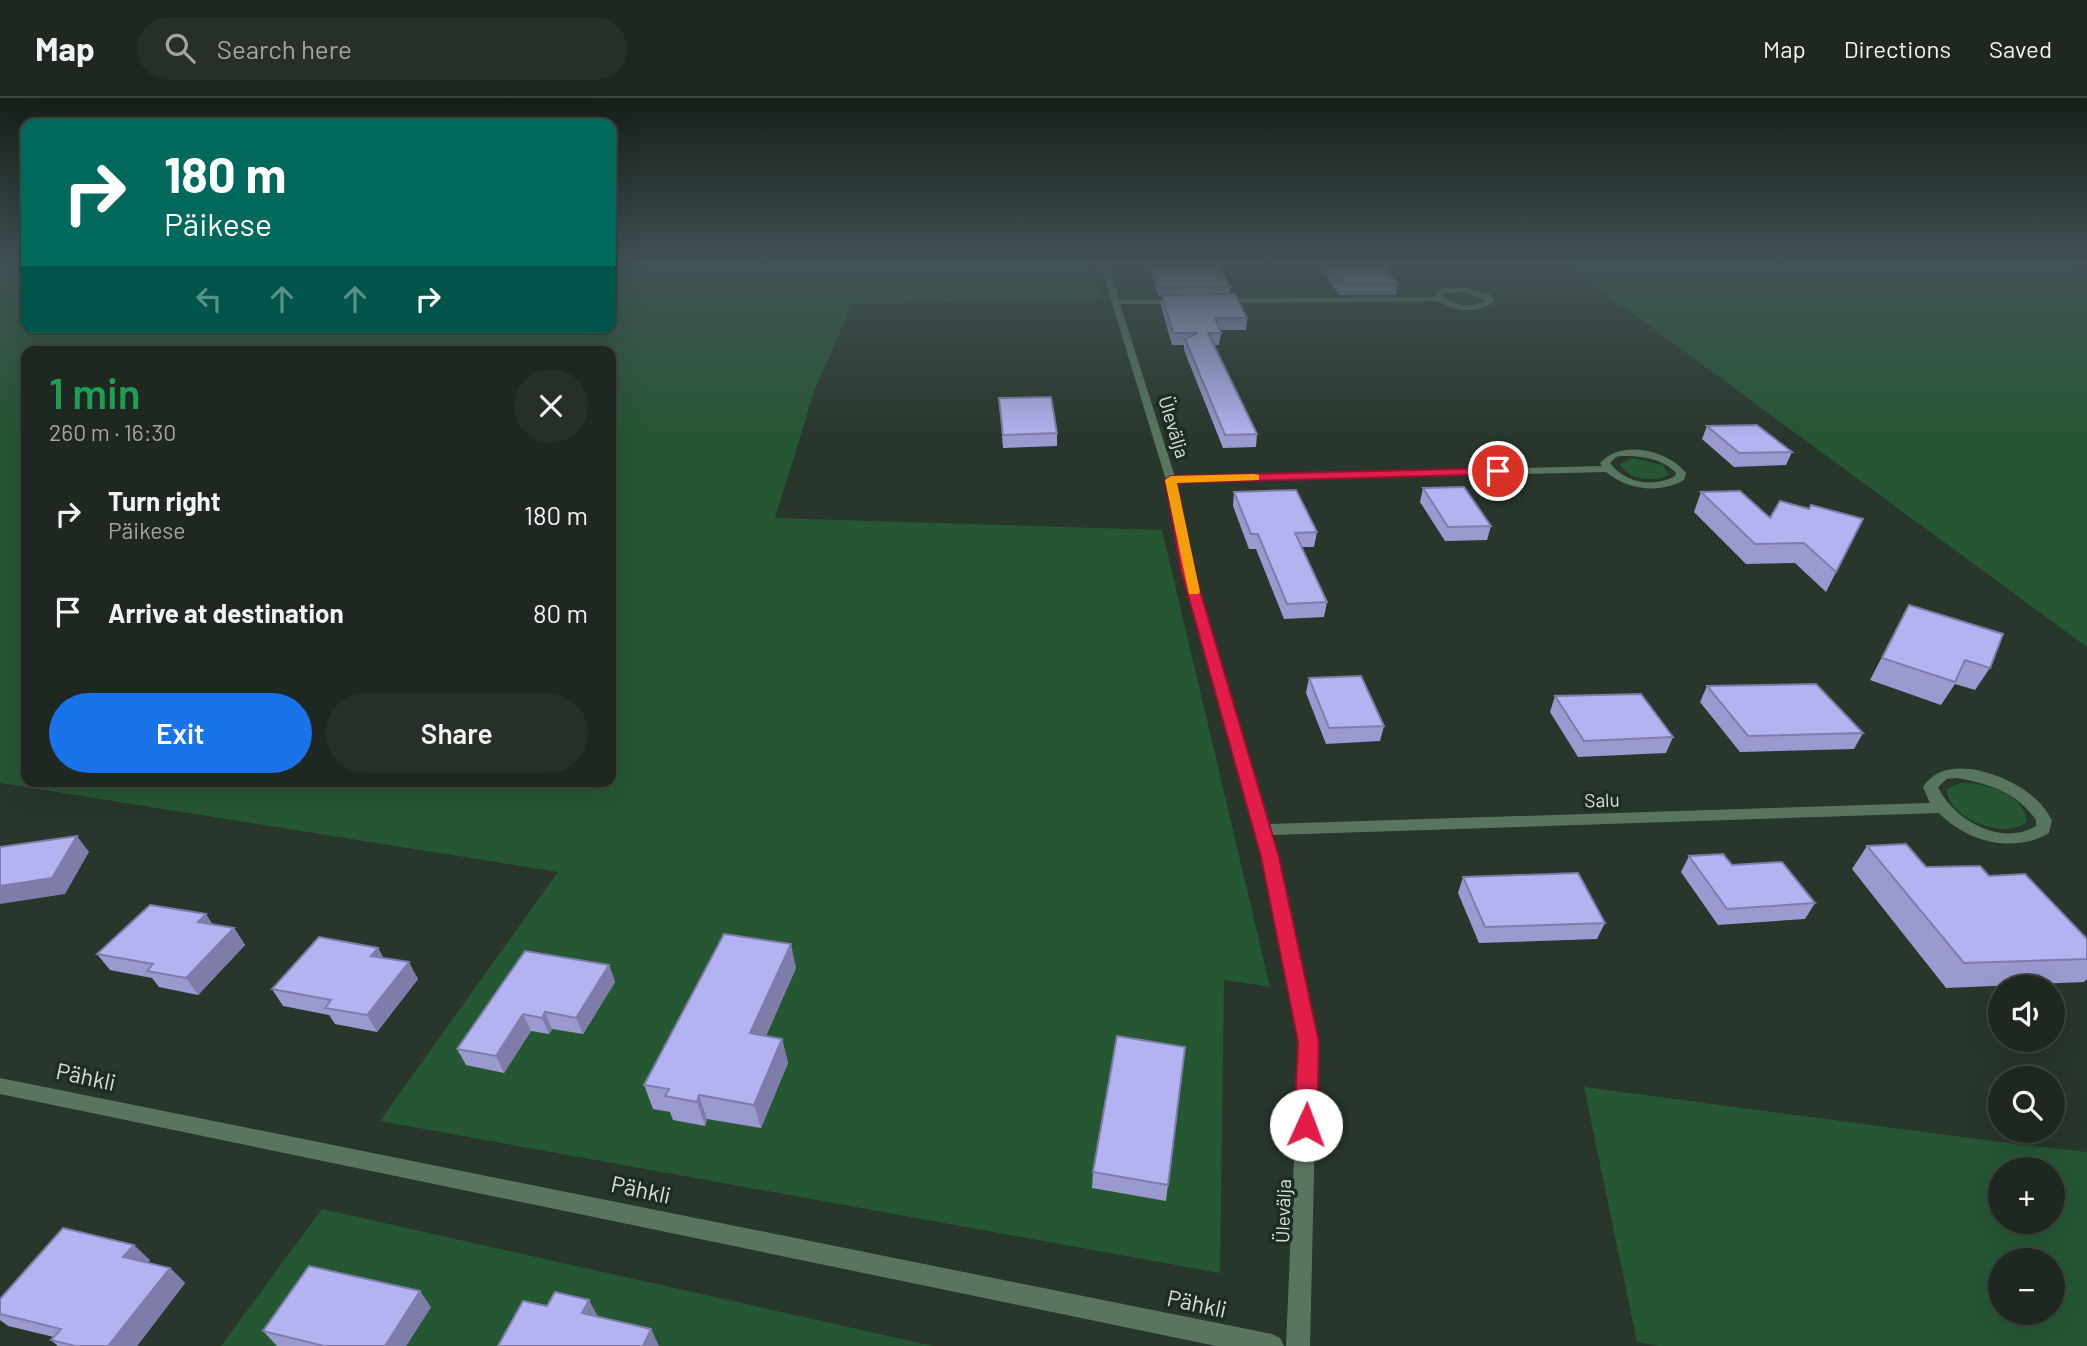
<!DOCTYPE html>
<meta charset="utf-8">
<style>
body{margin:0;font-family:Barlow,sans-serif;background:#263029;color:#f1f3f6;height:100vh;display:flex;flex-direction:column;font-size:26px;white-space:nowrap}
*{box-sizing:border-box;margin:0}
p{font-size:23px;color:#a1a6a5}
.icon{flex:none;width:38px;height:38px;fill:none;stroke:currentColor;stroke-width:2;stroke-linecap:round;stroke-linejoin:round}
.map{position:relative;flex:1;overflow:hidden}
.panel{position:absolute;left:21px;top:248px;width:595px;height:441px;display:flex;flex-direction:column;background:#1e2820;border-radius:14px;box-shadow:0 7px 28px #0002,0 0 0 2px #3c443e}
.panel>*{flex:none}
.guide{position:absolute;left:21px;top:21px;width:595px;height:214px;border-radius:14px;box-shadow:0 7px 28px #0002,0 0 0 2px #3c443e;background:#00695c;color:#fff;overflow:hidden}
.buttons{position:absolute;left:1988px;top:877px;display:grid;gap:14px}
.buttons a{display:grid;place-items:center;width:77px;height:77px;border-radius:50%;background:#1e2820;box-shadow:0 7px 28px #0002,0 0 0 2px #3c443e;font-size:35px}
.pin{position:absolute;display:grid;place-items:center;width:60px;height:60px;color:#fff;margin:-30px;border:4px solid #fff;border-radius:50%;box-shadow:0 2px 7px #0007}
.me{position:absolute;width:77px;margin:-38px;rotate:2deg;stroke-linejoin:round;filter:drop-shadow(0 0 5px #0008)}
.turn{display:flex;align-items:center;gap:24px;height:147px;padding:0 28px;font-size:32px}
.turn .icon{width:91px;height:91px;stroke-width:2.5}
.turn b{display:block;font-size:49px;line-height:60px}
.lanes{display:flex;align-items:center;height:66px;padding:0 28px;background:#0003;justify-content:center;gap:35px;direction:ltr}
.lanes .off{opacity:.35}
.round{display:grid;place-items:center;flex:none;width:74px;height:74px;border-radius:37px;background:#263029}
.headline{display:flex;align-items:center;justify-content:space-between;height:119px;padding:0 28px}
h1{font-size:42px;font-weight:600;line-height:52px;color:#1e9e55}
.button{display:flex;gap:14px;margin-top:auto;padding:14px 28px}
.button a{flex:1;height:80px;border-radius:42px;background:#1a73e8;color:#fff;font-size:28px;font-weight:600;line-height:80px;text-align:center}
.button a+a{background:#263029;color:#f1f3f6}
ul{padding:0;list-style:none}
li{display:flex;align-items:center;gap:21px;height:98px;padding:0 28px}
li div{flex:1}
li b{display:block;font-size:26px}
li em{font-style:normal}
header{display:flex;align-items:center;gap:42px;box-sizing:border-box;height:98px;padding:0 35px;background:#1e2820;border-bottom:2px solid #3c443e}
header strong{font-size:33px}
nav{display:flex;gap:38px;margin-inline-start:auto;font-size:24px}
.search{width:490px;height:63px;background:#263029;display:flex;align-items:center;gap:18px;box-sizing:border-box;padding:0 24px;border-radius:38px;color:#a1a6a5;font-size:26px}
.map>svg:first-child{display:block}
</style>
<header>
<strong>Map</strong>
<div class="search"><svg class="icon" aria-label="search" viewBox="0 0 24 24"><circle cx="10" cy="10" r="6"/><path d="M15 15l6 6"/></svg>Search here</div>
<nav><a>Map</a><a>Directions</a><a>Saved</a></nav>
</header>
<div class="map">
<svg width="2087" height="1248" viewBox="0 0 2087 1248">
<rect width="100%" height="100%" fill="#28362b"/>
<!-- green -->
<path fill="#255733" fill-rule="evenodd" d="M 0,166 L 26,166 L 26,229 L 611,229 L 611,166 L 1093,166 L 1101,201 L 852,206 L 814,294 L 775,420 L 1162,432 L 1270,889 L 1224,882 L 1220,1175 L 380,1023 L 558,774 L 0,685 ZM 26,254 L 611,254 L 611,684 L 26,684 Z
M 1565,166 L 2066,166 L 2087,178 L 2087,549 Z
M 1633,360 L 1663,367 L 1669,377 C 1655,385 1627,382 1620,366 Z
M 1960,685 C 1984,684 2023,695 2027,723 C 2009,744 1945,720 1947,691 Z
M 1584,989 L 2023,1047 L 2087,1054 L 2087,1248 L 1659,1248 L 1637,1244 ZM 2000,1071 L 2053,1071 L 2053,1124 L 2000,1124 ZM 2000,1162 L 2053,1162 L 2053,1214 L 2000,1214 Z
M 322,1111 L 933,1248 L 221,1248 Z"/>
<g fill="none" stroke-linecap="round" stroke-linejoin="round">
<!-- minor -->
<path fill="#58765f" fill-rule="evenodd" d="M 1100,166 L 1108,166 L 1119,202 L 1180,202 L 1184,204 L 1180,206 L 1120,206 L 1175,379 L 1602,368 L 1600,365 C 1621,341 1668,352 1686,375 L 1684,382 C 1659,396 1628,392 1606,374 L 1177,385 L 1193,472 L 1270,726 L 1930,705 L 1923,689 C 1945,654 2005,676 2031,697 C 2040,704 2046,712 2052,722 L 2049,735 C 2014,756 1967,744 1939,715 L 1273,737 L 1317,944 L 1310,1248 L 1286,1248 L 1299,944 L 1256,732 L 1181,472 L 1166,382 ZM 1622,358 C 1642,358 1662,360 1676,375 L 1675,378 C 1655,390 1624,385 1610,365 L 1616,359 ZM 1957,680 C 1988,685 2018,695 2036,722 L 2036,728 C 2002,749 1953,722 1938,689 L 1947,681 Z
M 1465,190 L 1489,196 L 1495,203 C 1479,216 1455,214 1438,203 L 1221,205 L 1217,203 L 1221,201 L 1434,199 L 1440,191 ZM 1465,194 L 1486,203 C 1471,210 1455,208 1442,198 L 1445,195 Z
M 0,980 L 1272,1236 L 1280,1240 L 1284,1248 L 1216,1248 L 0,996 Z"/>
</g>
<!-- wall -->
<path fill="#9b9ad0" d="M 1141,166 L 1218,166 L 1230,189 L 1230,196 L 1247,220 L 1246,232 L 1219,232 L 1221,235 L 1219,247 L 1214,247 L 1257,336 L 1256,349 L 1223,350 L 1184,252 L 1184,247 L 1172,247 L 1161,208 L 1162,199 L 1159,199 L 1150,170 L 1143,170 Z
M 1318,166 L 1382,166 L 1398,186 L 1396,197 L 1339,197 Z
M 999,300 L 1057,335 L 1057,348 L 1003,350 Z
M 1707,328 L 1792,354 L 1786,367 L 1734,369 L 1702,341 Z
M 1423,390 L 1491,428 L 1487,442 L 1445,443 L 1420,404 Z
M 1234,394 L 1317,434 L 1314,449 L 1301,449 L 1327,504 L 1324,519 L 1284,521 L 1256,451 L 1249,451 L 1233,408 Z
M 1701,394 L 1770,420 L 1809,411 L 1863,421 L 1826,494 L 1795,465 L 1746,466 L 1694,414 Z
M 1909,507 L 1990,570 L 1975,592 L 1955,586 L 1941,607 L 1870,582 Z
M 1309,580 L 1384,628 L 1380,643 L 1326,646 L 1306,595 Z
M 1707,588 L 1863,635 L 1854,651 L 1740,654 L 1700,604 Z
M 1555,598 L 1673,639 L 1666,655 L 1578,659 L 1550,614 Z
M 1867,748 L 1926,769 L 1989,778 L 2087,841 L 2087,881 L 2084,884 L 1946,890 L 1852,771 Z
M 1689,758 L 1732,767 L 1815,805 L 1805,821 L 1718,827 L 1681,774 Z
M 1463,779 L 1605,825 L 1597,841 L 1479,845 L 1458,795 Z
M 213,827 L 234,830 L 245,847 L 198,897 L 159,889 L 152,880 L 110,872 L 97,856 Z
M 378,850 L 383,860 L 418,881 L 377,934 L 335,926 L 329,917 L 283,908 L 272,891 Z
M 609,867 L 615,884 L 583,936 L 552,931 L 549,936 L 531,933 L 504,975 L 466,967 L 457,951 Z
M 796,870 L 766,938 L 782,941 L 788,965 L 761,1030 L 707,1021 L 705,1028 L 673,1022 L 670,1014 L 653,1011 L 644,987 Z
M 1185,949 L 1166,1103 L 1092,1090 L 1093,1074 Z
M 150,1162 L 147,1165 L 170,1170 L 185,1185 L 137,1248 L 58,1248 L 51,1242 L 54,1239 L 8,1228 L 0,1222 L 0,1201 Z
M 431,1209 L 406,1248 L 277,1248 L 263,1233 Z"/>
<!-- shaded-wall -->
<path fill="#7e7da9" d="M 77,738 L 89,754 L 65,796 L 0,806 L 0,788 Z
M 206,816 L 217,833 L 198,824 Z
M 234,830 L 245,847 L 198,897 L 186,880 Z
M 791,846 L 796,870 L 756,959 L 750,935 Z
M 378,850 L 387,866 L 371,858 Z
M 409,864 L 418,881 L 377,934 L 367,917 Z
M 609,867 L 615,884 L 583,936 L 576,920 Z
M 545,914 L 552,931 L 549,936 L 542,920 Z
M 523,916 L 531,933 L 504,975 L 496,958 Z
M 782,941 L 788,965 L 761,1030 L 754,1007 Z
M 699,997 L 707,1021 L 705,1028 L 697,1004 Z
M 134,1147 L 150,1162 L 139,1175 L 123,1159 Z
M 170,1170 L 185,1185 L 137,1248 L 108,1248 Z
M 420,1193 L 431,1209 L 406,1248 L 385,1248 Z
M 589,1202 L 601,1224 L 582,1215 Z
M 651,1231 L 659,1248 L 643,1248 Z"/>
<!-- building -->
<path fill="#b4b3f2" stroke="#7e7da9" stroke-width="2" d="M 1152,166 L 1218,166 L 1230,189 L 1159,190 Z
M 1327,166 L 1382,166 L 1398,186 L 1341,186 Z
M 1235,196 L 1247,220 L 1215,220 L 1221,235 L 1208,235 L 1257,336 L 1225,337 L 1185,241 L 1198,235 L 1173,235 L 1162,197 Z
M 1051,299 L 1057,335 L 1003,337 L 999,300 Z
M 1757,327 L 1792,354 L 1739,355 L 1707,328 Z
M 1464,389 L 1491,428 L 1448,429 L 1423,390 Z
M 1296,392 L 1317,434 L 1295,435 L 1327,504 L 1287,506 L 1258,436 L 1251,436 L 1234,394 Z
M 1740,393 L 1770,420 L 1780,403 L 1809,411 L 1811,407 L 1863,421 L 1836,474 L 1804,445 L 1755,446 L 1701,394 Z
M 1909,507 L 2003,536 L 1990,570 L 1965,562 L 1955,584 L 1882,560 Z
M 1361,578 L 1384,628 L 1329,630 L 1309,580 Z
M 1816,586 L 1863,635 L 1748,638 L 1707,588 Z
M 1641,596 L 1673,639 L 1584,643 L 1555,598 Z
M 77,738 L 52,780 L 0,788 L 0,749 Z
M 1906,746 L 1926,769 L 1980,768 L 1989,778 L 2025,776 L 2087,841 L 2087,861 L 1964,865 L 1867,748 Z
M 1723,756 L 1732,767 L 1782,764 L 1815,805 L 1727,811 L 1689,758 Z
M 1578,775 L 1605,825 L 1485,829 L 1463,779 Z
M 150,807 L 206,816 L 198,824 L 234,830 L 186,880 L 147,873 L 153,866 L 97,856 Z
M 724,836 L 791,846 L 750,935 L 782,941 L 754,1007 L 699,997 L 697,1004 L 665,998 L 669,991 L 644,987 Z
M 319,839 L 378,850 L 371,858 L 409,864 L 367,917 L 325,910 L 331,902 L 272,891 Z
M 525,853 L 609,867 L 576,920 L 545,914 L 542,920 L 523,916 L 496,958 L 457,951 Z
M 1117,938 L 1185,949 L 1168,1087 L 1093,1074 Z
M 63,1130 L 134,1147 L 123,1159 L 170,1170 L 108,1248 L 75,1248 L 51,1242 L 61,1231 L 0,1216 L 0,1201 Z
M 309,1168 L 420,1193 L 385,1248 L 324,1248 L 263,1233 Z
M 555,1194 L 589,1202 L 582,1215 L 651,1231 L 643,1248 L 498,1248 L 523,1203 L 547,1208 Z"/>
<!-- sky -->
<linearGradient id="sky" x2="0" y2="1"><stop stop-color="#161e18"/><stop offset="0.49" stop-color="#425255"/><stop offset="1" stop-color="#425255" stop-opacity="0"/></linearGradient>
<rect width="2087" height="341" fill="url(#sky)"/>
<!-- route -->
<path fill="#e11d48" stroke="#92132f" stroke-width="2" d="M 1498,370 L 1502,371 L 1502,376 L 1177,385 L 1194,472 L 1279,759 L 1319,944 L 1317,1027 L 1314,1034 L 1306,1037 L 1297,1034 L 1294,1027 L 1298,944 L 1261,759 L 1181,472 L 1165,382 L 1171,378 Z"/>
<!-- slow -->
<path fill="#f59e0b" d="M 1254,376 L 1259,377 L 1259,382 L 1177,385 L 1200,494 L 1198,496 L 1189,496 L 1165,382 L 1171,378 Z"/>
<g text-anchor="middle" stroke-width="7" stroke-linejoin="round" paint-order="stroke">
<!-- street labels -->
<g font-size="19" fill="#d7e0d8" stroke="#1e2c21">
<text transform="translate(1174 329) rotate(73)" y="7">Ülevälja</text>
<text transform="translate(1602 702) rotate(-2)" y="7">Salu</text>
<text transform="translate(1283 1113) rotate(-88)" y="7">Ülevälja</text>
</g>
<!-- near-street labels -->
<g font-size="23" fill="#d7e0d8" stroke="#1e2c21">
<text transform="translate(86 979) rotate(12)" y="8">Pähkli</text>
<text transform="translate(641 1092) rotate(12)" y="8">Pähkli</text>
<text transform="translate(1197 1206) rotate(12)" y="8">Pähkli</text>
</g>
</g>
</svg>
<div class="buttons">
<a><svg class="icon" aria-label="sound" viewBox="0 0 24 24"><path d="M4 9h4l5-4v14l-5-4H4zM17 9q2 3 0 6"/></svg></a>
<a><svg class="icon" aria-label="search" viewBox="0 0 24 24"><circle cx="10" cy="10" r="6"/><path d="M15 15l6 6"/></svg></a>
<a>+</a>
<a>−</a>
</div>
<div class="pin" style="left:1498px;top:373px;background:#d93025"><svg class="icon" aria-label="arrive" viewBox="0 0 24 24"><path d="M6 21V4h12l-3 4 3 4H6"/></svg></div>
<svg class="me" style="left:1306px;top:1027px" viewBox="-20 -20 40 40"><circle r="19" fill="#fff"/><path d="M0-13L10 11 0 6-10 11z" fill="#e11d48"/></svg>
<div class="guide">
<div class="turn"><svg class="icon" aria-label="right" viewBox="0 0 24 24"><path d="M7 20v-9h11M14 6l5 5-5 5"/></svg><div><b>180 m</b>Päikese</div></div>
<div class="lanes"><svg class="icon off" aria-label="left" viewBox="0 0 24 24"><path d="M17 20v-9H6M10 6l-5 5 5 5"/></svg><svg class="icon off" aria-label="ahead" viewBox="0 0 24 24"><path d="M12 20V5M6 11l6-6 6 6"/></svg><svg class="icon off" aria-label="ahead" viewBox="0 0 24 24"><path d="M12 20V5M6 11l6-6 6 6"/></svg><svg class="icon" aria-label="right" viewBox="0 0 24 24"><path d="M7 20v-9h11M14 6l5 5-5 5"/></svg></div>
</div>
<section class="panel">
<div class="headline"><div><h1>1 min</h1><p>260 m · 16:30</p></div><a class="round"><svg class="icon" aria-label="close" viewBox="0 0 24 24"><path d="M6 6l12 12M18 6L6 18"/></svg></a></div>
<ul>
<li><svg class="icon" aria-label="right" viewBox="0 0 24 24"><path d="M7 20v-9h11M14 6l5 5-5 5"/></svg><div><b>Turn right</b><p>Päikese</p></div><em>180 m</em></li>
<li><svg class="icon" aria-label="arrive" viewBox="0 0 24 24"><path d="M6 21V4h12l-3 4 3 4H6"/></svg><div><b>Arrive at destination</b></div><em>80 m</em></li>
</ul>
<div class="button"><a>Exit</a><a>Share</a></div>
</section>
</div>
